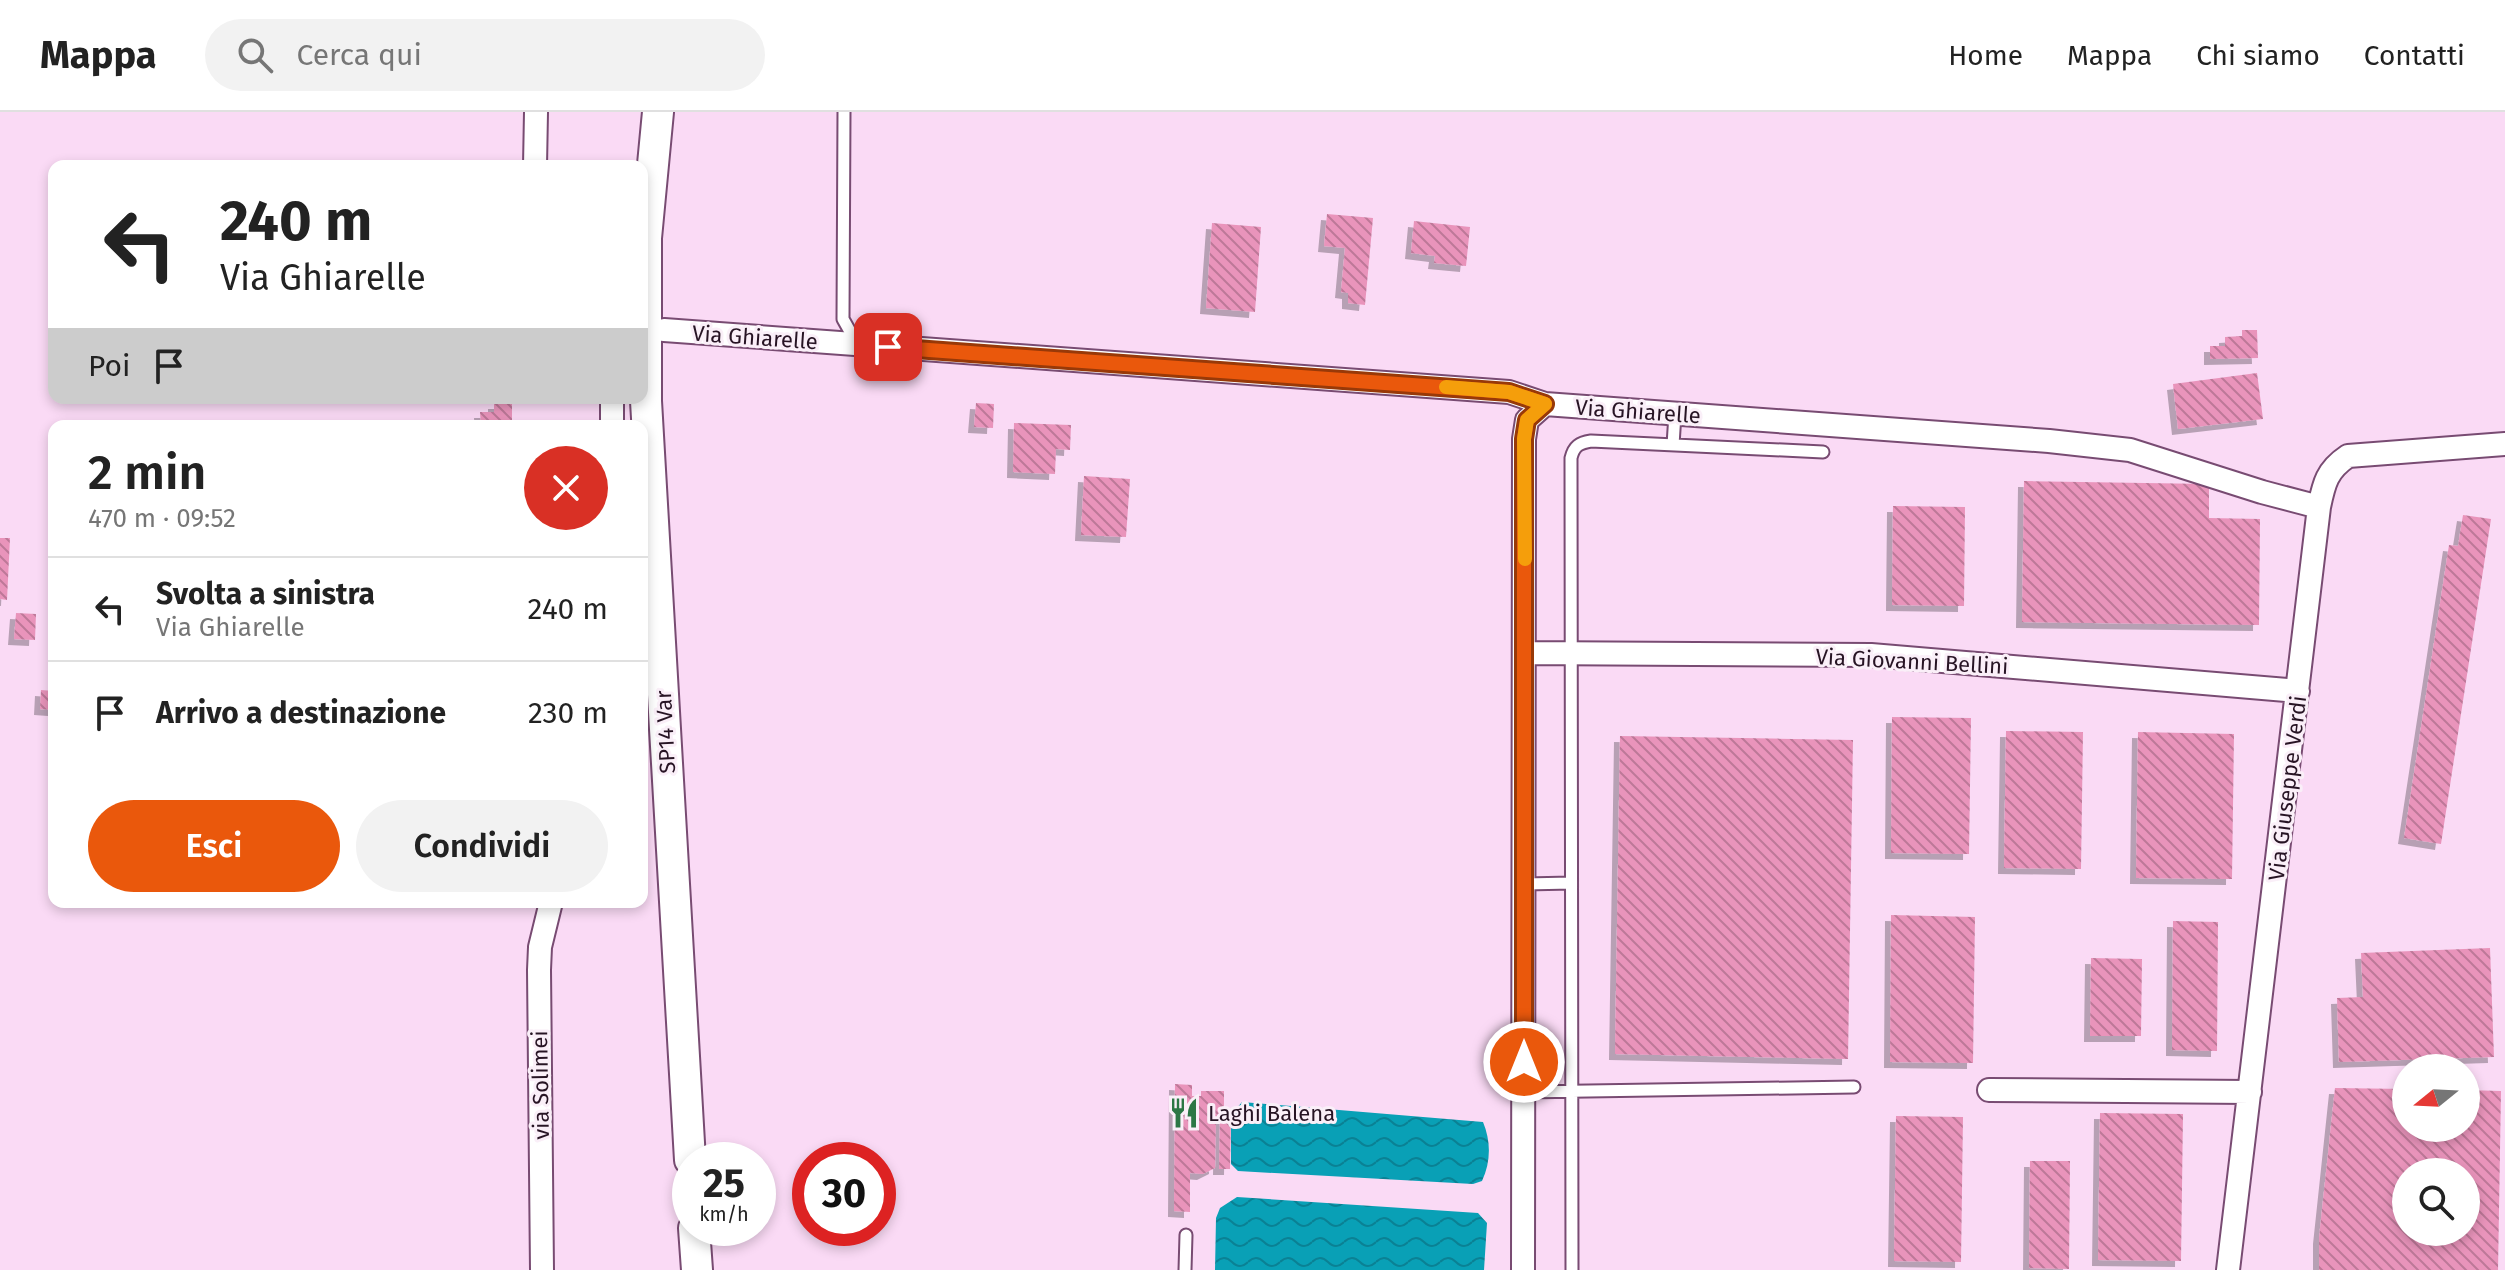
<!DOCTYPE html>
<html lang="it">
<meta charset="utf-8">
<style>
body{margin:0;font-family:"Fira Sans",sans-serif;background:#f2f2f2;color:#222;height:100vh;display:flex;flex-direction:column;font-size:30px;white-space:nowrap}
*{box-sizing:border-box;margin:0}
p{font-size:26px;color:#767676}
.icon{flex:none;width:44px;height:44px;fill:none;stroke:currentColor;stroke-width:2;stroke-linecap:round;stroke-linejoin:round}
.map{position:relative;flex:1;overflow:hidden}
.side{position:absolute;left:48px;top:308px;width:600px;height:488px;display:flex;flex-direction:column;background:#fff;border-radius:16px;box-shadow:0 4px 12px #0003}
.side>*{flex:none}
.hud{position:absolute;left:48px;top:48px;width:600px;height:244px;border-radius:16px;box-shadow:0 4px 12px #0003;background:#fff;color:#222;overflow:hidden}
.needle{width:52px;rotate:252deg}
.controls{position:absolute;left:2392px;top:942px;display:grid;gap:16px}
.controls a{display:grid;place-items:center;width:88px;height:88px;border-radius:50%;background:#fff;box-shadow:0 4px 12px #0003;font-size:40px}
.speed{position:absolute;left:672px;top:1030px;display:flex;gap:16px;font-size:40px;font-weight:700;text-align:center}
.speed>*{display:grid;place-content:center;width:104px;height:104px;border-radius:50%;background:#fff;box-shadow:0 4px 12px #0003;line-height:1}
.speed small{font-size:20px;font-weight:400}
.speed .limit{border:12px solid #d22;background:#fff;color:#111}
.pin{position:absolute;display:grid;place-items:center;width:68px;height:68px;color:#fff;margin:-34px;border-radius:16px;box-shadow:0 4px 12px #0006}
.me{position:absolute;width:88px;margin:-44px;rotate:0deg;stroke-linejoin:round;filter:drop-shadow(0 0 6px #0008)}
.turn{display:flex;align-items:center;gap:28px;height:168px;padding:0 40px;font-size:36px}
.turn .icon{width:104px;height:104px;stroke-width:2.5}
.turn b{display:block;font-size:56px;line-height:68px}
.then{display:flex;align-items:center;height:76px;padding:0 40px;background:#0003;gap:16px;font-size:30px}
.round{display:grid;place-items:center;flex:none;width:84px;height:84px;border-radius:42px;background:#f2f2f2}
.summary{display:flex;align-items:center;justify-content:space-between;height:136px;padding:0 40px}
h1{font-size:48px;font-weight:600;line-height:60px}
.primary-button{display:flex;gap:16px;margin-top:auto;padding:16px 40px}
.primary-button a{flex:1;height:92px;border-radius:48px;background:#ea580c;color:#fff;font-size:32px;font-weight:600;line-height:92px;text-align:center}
.primary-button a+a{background:#f2f2f2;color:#222}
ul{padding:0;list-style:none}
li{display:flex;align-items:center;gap:24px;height:104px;padding:0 40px;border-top:2px solid #e0e0e0}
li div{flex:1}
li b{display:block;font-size:30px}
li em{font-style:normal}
header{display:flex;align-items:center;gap:48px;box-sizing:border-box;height:112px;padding:0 40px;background:#fff;border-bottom:2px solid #e0e0e0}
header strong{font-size:38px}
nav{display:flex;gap:44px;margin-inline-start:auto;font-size:28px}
.search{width:560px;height:72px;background:#f2f2f2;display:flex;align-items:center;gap:20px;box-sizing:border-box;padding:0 28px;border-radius:44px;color:#767676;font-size:30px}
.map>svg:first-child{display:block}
</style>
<header>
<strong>Mappa</strong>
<div class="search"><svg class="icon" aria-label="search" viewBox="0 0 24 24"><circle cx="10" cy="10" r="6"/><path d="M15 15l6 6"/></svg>Cerca qui</div>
<nav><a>Home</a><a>Mappa</a><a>Chi siamo</a><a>Contatti</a></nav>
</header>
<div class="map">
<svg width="2505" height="1158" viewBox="0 0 2505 1158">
<defs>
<pattern id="water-waves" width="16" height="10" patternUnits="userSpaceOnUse" patternTransform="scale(2)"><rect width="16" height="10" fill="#09a0b6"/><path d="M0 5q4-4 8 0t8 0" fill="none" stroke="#0a8194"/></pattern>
<pattern id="building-back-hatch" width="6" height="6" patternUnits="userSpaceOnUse" patternTransform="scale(2)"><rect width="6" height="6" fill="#e994bb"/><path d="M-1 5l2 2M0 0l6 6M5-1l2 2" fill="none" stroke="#bd7898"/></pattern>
<filter id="shadow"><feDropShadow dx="-6" dy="6" stdDeviation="0" flood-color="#0004"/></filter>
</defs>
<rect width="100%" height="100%" fill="#fadaf5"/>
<!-- water -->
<path fill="url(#water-waves)" d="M 1242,990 L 1483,1010 C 1491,1029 1491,1050 1482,1069 L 1473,1072 L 1238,1059 L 1231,1052 L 1231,1003 Z
M 1237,1085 L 1478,1101 L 1487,1111 L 1484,1158 L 1215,1158 L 1216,1106 L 1220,1096 Z"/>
<!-- building -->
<path fill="url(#building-back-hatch)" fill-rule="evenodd" filter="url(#shadow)" d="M 1327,102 L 1373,106 L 1365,193 L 1348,191 L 1348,181 L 1341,180 L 1345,136 L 1324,134 Z
M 1414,109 L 1470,115 L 1466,154 L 1434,151 L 1435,144 L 1411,141 Z
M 1212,111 L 1261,115 L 1255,200 L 1206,196 Z
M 2242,218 L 2257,218 L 2258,246 L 2210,247 L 2210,234 L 2225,234 L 2225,225 L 2242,224 Z
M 2257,261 L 2263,307 L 2178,317 L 2173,272 Z
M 494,291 L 512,291 L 512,314 L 481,314 L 480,300 L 494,300 Z
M 976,291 L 994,292 L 993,316 L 974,315 Z
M 1014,311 L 1071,313 L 1070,338 L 1056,337 L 1055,362 L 1013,360 Z
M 1084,364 L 1130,367 L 1126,425 L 1081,423 Z
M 2024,369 L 2209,372 L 2209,406 L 2260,407 L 2259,513 L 2022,510 Z
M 1893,394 L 1965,395 L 1964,494 L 1892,493 Z
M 2463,403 L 2491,407 L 2441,732 L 2404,726 L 2449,433 L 2458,434 Z
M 0,426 L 10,426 L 7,488 L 0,487 Z
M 16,501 L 36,502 L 35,528 L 14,527 Z
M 41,578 L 54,579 L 54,598 L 40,597 Z
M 1892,605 L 1971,606 L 1969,742 L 1891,741 Z
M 2006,619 L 2083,620 L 2081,757 L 2004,756 Z
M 2138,620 L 2234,622 L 2232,767 L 2136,766 Z
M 1620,624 L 1853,628 L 1848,947 L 1615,942 Z
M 1891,803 L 1975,805 L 1973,951 L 1890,950 Z
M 2173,809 L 2218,810 L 2217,939 L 2172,938 Z
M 2490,836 L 2494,945 L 2339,950 L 2337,886 L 2363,885 L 2361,841 Z
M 2091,846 L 2142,847 L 2141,924 L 2090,924 Z
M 1175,972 L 1192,973 L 1192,984 L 1201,984 L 1201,979 L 1224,979 L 1224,1004 L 1231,1004 L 1230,1057 L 1219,1057 L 1220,1004 L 1216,1004 L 1215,1056 L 1203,1062 L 1190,1061 L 1190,1100 L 1174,1099 Z
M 2335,976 L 2406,977 L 2406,1016 L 2466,1016 L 2466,978 L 2501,979 L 2498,1158 L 2319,1158 L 2319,1126 ZM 2406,1060 L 2466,1060 L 2466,1120 L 2406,1120 Z
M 2100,1001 L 2183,1002 L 2181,1149 L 2098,1148 Z
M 1896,1004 L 1963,1005 L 1961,1150 L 1894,1149 Z
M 2030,1049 L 2070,1049 L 2069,1157 L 2029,1156 Z"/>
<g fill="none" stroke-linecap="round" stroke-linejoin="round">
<!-- lane casing -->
<g stroke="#784b72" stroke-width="15">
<path id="lane" d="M 844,0 L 843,207 L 857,232
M 1673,333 L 1675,302
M 1525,772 L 1571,771
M 1524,980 L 1854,975
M 1185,1158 L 1186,1123
M 1572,1158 L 1571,346 C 1574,334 1579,331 1591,329 L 1823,340"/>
</g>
<!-- street casing -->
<g stroke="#784b72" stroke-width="26">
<path id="street" d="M 535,54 L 536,0
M 664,218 L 1509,280 L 1545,292 L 2049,329 L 2130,338 L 2262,380 L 2319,395
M 612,286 L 612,314
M 1525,541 L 1871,543 L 2298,579
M 1989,978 L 2250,980
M 542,1158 L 539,858 L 540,835 L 551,790
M 1523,1158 L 1524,327 L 1527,308 L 1545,292
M 2228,1158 L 2319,395 C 2324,371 2327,358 2348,344 L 2505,332"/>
</g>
<!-- secondary casing -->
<g stroke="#784b72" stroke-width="34">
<path id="secondary" d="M 658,0 L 646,126 L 646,289 L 690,1048
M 694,1116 L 697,1158"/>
</g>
<!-- lane -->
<use href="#lane" stroke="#fff" stroke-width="11"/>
<!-- street -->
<use href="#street" stroke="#fff" stroke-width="22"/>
<!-- secondary -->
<use href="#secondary" stroke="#fff" stroke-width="30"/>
</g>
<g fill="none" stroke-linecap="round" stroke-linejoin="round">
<!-- route casing -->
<g stroke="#983908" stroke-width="20">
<path id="route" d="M 888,235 L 1509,280 L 1545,292 L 1527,308 L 1524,327 L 1524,950"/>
</g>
<!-- route -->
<use href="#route" stroke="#ea580c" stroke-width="14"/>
<!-- slow -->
<path stroke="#f59e0b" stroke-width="14" d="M 1446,275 L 1509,280 L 1545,292 L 1527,308 L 1524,327 L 1525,447"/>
</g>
<!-- icons -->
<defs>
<g id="restaurant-bare" transform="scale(2.4)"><path d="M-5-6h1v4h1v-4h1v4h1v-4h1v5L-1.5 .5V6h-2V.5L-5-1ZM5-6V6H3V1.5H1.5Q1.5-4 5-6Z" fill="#2c7745" stroke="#faeff8" stroke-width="2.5" paint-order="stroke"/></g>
</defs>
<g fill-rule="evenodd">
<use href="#restaurant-bare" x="1184" y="1001"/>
</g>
<g text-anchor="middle" stroke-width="6" stroke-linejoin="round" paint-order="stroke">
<!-- street labels -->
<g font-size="22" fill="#271424" stroke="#faeff8">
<text transform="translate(755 225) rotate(4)" y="8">Via Ghiarelle</text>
<text transform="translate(1638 299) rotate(4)" y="8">Via Ghiarelle</text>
<text transform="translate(1912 549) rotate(3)" y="8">Via Giovanni Bellini</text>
<text transform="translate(665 620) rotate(-93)" y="8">SP14 Var</text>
<text transform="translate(2287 676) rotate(-83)" y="8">Via Giuseppe Verdi</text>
<text transform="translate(540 973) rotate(-91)" y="8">via Solimei</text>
</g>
<!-- poi labels -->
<g font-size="22" fill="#271424" stroke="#faeff8" text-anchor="start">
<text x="1208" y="1009">Laghi Balena</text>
</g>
</g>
</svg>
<div class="controls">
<a><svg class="needle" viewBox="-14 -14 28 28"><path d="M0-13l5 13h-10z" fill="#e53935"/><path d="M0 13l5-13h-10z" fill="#767676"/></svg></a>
<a><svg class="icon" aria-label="search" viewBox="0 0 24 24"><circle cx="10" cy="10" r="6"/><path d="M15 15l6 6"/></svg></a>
</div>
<div class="speed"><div>25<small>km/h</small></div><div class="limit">30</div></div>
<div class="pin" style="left:888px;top:235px;background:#d93025"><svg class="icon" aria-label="arrive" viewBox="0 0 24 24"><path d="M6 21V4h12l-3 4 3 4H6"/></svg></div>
<svg class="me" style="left:1524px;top:950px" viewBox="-20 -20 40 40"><circle r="17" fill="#ea580c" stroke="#fff" stroke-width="3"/><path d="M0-11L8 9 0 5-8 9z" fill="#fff"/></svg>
<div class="hud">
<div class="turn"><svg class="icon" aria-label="left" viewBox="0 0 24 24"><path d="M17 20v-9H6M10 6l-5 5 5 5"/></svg><div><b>240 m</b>Via Ghiarelle</div></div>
<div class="then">Poi<svg class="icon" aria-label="arrive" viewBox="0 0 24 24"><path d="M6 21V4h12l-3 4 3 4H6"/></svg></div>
</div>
<section class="side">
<div class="summary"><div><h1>2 min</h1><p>470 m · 09:52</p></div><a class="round" style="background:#d93025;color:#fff"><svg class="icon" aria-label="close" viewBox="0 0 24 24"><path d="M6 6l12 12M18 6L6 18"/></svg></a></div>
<ul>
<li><svg class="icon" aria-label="left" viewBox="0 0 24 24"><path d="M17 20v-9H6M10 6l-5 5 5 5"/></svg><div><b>Svolta a sinistra</b><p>Via Ghiarelle</p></div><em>240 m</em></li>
<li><svg class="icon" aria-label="arrive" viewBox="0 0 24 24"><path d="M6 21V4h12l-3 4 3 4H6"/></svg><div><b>Arrivo a destinazione</b></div><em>230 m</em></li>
</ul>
<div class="primary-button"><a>Esci</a><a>Condividi</a></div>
</section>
</div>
